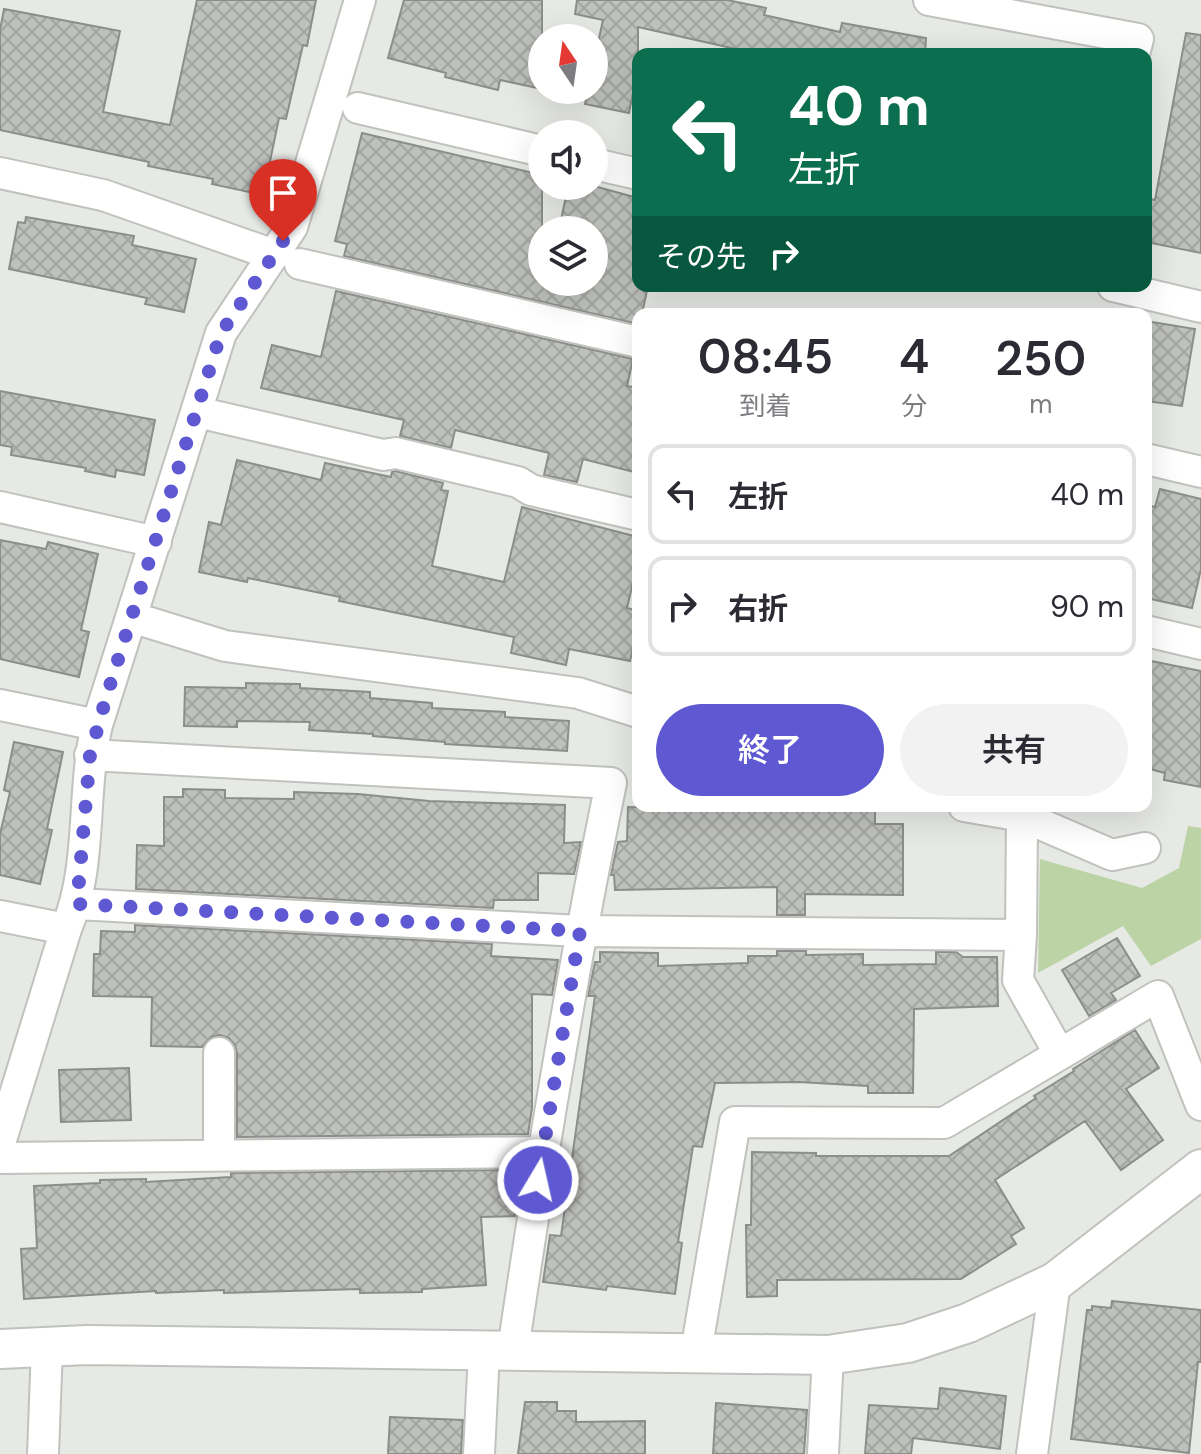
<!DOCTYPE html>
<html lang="ja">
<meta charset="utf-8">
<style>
body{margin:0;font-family:"DM Sans","Noto Sans JP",sans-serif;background:#f2f2f3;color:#2b2b33;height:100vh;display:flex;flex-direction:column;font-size:30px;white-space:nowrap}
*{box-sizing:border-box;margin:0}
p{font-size:26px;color:#7c7c81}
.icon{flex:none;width:44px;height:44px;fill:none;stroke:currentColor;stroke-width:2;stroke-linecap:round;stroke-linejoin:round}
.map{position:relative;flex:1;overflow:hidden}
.sheet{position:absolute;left:632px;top:308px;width:520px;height:504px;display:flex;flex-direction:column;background:#fff;border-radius:16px;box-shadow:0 8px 32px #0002}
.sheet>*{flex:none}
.banner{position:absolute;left:632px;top:48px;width:520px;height:244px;border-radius:16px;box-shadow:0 8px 32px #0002;background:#0b6e4f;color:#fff;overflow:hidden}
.needle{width:52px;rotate:347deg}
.tools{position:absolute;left:528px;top:24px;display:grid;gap:16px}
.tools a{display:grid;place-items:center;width:80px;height:80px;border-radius:50%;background:#fff;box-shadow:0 8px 32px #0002;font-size:40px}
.pin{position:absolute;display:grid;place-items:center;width:68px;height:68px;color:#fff;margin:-82px -34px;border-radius:50% 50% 50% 0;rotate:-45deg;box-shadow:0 0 8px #0007}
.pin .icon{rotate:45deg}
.me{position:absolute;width:88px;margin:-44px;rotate:9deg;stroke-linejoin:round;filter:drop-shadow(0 0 6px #0008)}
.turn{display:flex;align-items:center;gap:28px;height:168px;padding:0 24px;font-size:36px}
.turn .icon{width:104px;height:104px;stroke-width:2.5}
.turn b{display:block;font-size:56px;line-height:68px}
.then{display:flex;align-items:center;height:76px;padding:0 24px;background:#0003;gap:16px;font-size:30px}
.eta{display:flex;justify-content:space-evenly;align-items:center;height:136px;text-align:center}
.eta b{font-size:48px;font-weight:600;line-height:56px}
.action{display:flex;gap:16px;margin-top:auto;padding:16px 24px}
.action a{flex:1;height:92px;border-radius:48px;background:#5e59d2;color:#fff;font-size:32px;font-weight:600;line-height:92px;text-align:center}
.action a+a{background:#f2f2f3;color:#2b2b33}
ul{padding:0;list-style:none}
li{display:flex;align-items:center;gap:24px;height:100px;margin:0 16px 12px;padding:0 8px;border:4px solid #e1e1e2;border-radius:16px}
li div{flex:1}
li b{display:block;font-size:30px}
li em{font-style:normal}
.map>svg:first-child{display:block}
</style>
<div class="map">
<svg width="1201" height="1454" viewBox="0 0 1201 1454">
<defs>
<pattern id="building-cross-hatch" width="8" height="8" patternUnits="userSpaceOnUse" patternTransform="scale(2)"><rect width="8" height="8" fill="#bfc1bd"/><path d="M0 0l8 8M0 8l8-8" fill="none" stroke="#a3a5a1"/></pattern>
</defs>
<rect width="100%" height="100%" fill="#e7e9e5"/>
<!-- park -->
<path fill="#bbd3a5" d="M 1188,826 L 1201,828 L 1201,939 L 1151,966 L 1123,926 L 1038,973 L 1040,859 L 1142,888 L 1179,868 Z"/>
<!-- building -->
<path fill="url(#building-cross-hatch)" stroke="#8c8e8b" stroke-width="2" d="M 197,0 L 316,0 L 307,46 L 303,45 L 286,119 L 279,118 L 263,195 L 212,184 L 213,179 L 148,166 L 149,162 L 0,130 L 0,30 L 4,9 L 120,31 L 103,112 L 170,125 Z
M 404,0 L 542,0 L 542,89 L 500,80 L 498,90 L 445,77 L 446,73 L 388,58 Z
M 577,0 L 727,0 L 766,8 L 764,15 L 840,32 L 842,23 L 926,38 L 925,54 L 758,54 L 638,27 L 638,68 L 629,113 L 585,104 L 588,90 L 594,90 L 594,61 L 603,20 L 575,14 Z
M 1186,33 L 1201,35 L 1201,253 L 1146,242 L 1146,198 L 1155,200 Z
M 362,133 L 542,175 L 542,282 L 594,282 L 594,230 L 559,230 L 568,186 L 594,186 L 638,198 L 638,286 L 648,286 L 642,314 L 638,314 L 638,324 L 344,256 L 347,244 L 335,241 Z
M 26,217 L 134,236 L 132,245 L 196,259 L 184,312 L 145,304 L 147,298 L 9,269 L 18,222 L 25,223 Z
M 336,291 L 633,359 L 627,386 L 638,388 L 638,473 L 583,459 L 577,482 L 544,475 L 549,453 L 455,430 L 451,448 L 400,436 L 404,420 L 261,388 L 272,345 L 321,357 Z
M 1146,321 L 1195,329 L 1182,406 L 1146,401 Z
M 0,391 L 155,420 L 144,475 L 116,470 L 115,477 L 85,471 L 86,468 L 11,455 L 12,447 L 0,445 Z
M 237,460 L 321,480 L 325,463 L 391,477 L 392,472 L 395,471 L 443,483 L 441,490 L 448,491 L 432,566 L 504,582 L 522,507 L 638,537 L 638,561 L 627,608 L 638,611 L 638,625 L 630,661 L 569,649 L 566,665 L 511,653 L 514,637 L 339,601 L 340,597 L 248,578 L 247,582 L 199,572 L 209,522 L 221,525 Z
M 1160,489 L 1201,499 L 1201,569 L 1192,608 L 1146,598 L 1146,505 L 1155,507 Z
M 0,540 L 46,549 L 48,542 L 98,554 L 81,630 L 89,632 L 79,677 L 0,659 Z
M 1146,660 L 1201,671 L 1201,787 L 1164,780 L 1165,773 L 1146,768 Z
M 246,683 L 300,684 L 300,688 L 370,692 L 370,698 L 432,703 L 432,708 L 505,712 L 505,717 L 569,721 L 567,751 L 445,744 L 445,742 L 373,736 L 373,734 L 309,730 L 310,722 L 237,721 L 237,727 L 184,726 L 185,687 L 246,688 Z
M 14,742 L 63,752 L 47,829 L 52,830 L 40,884 L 0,875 L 0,834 L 10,792 L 4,790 Z
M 183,789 L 225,790 L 225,798 L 294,799 L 294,792 L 358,794 L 429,801 L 565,805 L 564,843 L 581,842 L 574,874 L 538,873 L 538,900 L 494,900 L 493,908 L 136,889 L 137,845 L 164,846 L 164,797 L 183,797 Z
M 664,806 L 841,806 L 841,811 L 875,811 L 875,824 L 903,824 L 903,895 L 805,894 L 805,915 L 777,915 L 777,887 L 615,890 L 614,875 L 611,875 L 618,842 L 627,841 L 628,807 L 664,808 Z
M 135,925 L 492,944 L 491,956 L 558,960 L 552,995 L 532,994 L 532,1108 L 528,1134 L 237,1137 L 237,1053 L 235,1045 L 229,1038 L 220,1035 L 211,1037 L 202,1047 L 151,1046 L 152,997 L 93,996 L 94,954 L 100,954 L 101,931 L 135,932 Z
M 1117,938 L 1140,976 L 1111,993 L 1116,1000 L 1089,1016 L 1062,970 Z
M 777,951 L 806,951 L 806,955 L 863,954 L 863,965 L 936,964 L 936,952 L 956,952 L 963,957 L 997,957 L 998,1006 L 914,1009 L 913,1093 L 868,1093 L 868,1086 L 799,1082 L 715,1083 L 702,1147 L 693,1146 L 678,1242 L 682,1243 L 675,1294 L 607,1286 L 606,1290 L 543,1282 L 550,1235 L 561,1236 L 595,996 L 588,996 L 595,962 L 600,962 L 600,952 L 658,953 L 658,966 L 748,963 L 748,956 L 777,956 Z
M 1135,1030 L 1159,1068 L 1126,1089 L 1163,1140 L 1121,1170 L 1085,1121 L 995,1180 L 1024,1228 L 1011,1236 L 1016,1244 L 961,1279 L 777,1280 L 777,1296 L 747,1297 L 746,1225 L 751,1225 L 752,1152 L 816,1153 L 816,1156 L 949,1156 L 1036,1098 L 1034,1096 L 1074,1071 L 1073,1069 Z
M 129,1068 L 131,1120 L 61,1122 L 59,1070 Z
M 522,1170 L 515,1216 L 481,1217 L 486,1285 L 422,1289 L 422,1292 L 360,1293 L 360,1289 L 224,1293 L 224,1290 L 156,1293 L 156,1291 L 24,1299 L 21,1249 L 37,1248 L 34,1186 L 100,1183 L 100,1180 L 146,1179 L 146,1182 L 231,1177 L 231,1173 Z
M 1112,1301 L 1201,1310 L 1201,1362 L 1198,1362 L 1189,1453 L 1071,1439 L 1087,1310 L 1092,1310 L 1092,1306 L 1111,1308 Z
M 940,1388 L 1006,1396 L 1000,1449 L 913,1438 L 911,1454 L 865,1454 L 869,1405 L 938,1409 Z
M 525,1402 L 557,1402 L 557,1411 L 576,1411 L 576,1422 L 645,1421 L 645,1454 L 518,1454 Z
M 716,1403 L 807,1410 L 804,1454 L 713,1454 Z
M 390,1417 L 463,1420 L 461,1454 L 388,1454 Z"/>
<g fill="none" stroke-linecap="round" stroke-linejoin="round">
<!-- minor casing -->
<g stroke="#c0c2be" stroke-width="34">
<path id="minor" d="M 929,0 L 1138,39 L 1134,54
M 358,108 L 542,151
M 594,164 L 638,174
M 0,173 L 103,195 L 274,255
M 300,264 L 638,342
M 1113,286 L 1201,307
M 197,412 L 383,455 L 396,453 L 518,482 L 531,490 L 638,515
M 1146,459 L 1201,472
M 0,507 L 156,542
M 131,617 L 225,646 L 578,693 L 638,712
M 1146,631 L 1201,644
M 0,705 L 97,725
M 90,755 L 611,783 C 572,971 541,1160 513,1350
M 964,806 L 1022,816 L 1021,935
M 1022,816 L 1112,855 L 1145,848
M 77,904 L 580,931 L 1021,935 L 1018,980 L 1059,1053
M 0,916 L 66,929
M 219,1053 L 219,1154
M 0,1143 L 66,929 C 93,866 81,792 97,725 L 221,333 L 292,227 L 360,0
M 0,1158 L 542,1152
M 696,1352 L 735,1122 L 944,1123 L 1158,996 L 1201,1105
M 43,1454 L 47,1347
M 479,1454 L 484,1351
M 823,1454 L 828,1355
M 1032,1454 L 1055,1282"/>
</g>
<!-- tertiary casing -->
<g stroke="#c0c2be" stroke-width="42">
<path id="tertiary" d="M 0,1349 L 87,1345 L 828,1355 L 908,1343 L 968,1323 L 1055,1282 L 1201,1169"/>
</g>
<!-- minor -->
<use href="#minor" stroke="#fff" stroke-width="30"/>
<!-- tertiary -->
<use href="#tertiary" stroke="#fff" stroke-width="38"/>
</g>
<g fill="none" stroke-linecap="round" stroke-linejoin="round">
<!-- route -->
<path stroke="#5e59d2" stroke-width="14" stroke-dasharray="0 25.2" d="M 283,241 L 221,333 L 106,698 L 90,755 L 77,904 L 580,931 L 538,1180"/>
</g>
</svg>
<div class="tools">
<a><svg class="needle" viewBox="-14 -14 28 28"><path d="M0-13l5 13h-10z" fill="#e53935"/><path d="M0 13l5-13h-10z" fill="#7c7c81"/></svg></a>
<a><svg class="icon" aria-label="sound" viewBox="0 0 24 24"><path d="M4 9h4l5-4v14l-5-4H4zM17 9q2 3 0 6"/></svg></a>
<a><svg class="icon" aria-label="layers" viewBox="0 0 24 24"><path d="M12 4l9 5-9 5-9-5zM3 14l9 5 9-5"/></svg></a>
</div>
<div class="pin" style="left:283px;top:241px;background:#d93025"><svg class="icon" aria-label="arrive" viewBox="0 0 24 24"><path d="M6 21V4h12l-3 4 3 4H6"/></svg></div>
<svg class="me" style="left:538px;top:1180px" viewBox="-20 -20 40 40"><circle r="17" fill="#5e59d2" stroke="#fff" stroke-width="3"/><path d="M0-11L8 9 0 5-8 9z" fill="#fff"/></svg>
<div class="banner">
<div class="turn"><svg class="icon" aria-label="left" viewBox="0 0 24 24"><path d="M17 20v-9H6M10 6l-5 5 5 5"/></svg><div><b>40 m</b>左折</div></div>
<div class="then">その先<svg class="icon" aria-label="right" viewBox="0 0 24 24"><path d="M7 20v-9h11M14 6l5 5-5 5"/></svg></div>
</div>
<section class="sheet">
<div class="eta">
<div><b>08:45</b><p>到着</p></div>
<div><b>4</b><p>分</p></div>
<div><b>250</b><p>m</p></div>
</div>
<ul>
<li><svg class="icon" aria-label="left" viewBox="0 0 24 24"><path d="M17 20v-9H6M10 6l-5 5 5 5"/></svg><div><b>左折</b></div><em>40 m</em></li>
<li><svg class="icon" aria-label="right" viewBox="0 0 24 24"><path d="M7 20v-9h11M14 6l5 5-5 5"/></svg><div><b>右折</b></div><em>90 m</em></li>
</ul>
<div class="action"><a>終了</a><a>共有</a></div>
</section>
</div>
